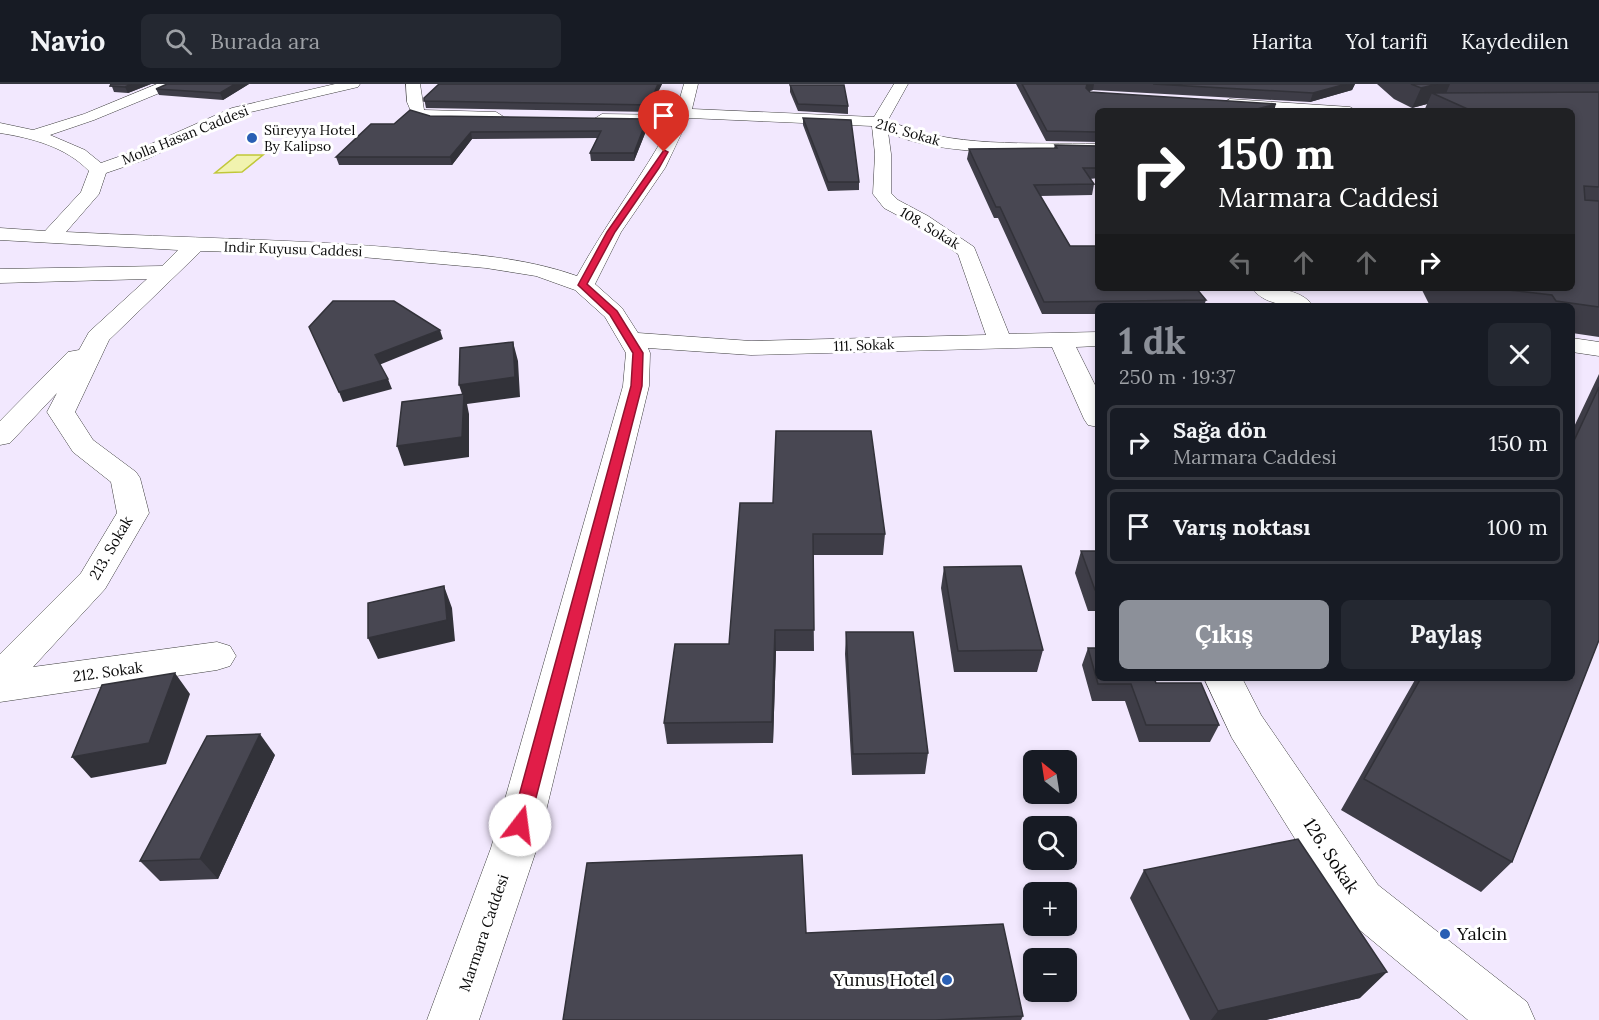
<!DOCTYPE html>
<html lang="tr">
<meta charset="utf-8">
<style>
body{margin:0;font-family:Lora,serif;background:#242831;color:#f1f3f6;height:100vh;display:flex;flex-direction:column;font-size:22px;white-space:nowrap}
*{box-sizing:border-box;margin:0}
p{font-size:20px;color:#9ea1a6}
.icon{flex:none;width:33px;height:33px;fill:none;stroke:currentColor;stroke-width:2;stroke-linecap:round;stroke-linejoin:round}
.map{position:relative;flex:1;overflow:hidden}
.panel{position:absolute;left:1095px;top:219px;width:480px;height:378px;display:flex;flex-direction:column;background:#171b24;border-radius:9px;box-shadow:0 3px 9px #0003}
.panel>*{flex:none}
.banner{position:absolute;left:1095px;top:24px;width:480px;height:183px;border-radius:9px;box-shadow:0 3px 9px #0003;background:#202124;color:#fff;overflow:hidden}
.needle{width:39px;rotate:330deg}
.fabs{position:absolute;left:1023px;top:666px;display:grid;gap:12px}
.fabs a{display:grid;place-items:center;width:54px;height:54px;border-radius:9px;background:#171b24;box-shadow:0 3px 9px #0003;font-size:30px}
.pin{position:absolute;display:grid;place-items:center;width:51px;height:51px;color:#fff;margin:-62px -26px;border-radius:50% 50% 50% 0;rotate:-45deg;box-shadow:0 0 6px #0007}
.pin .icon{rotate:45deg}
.me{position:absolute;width:66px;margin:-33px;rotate:15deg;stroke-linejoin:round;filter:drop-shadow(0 0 4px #0008)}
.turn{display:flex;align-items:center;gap:21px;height:126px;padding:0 24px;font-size:27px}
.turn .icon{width:78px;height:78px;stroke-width:2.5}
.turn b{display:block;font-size:42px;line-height:51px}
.lanes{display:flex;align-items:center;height:57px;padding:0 24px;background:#0003;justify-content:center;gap:30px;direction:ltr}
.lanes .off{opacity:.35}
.round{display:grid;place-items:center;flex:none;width:63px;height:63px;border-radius:9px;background:#242831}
.head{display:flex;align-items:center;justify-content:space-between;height:102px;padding:0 24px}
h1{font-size:36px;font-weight:700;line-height:45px;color:#8c9099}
.primary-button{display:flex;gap:12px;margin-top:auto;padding:12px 24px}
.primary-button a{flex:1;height:69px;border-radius:9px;background:#8c9099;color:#fff;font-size:24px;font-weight:700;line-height:69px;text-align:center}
.primary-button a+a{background:#242831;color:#f1f3f6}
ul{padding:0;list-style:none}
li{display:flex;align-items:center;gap:18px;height:75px;margin:0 12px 9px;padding:0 12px;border:3px solid #363941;border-radius:9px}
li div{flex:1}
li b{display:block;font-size:22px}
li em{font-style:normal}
header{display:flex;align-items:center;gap:36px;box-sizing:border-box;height:84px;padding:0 30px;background:#171b24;border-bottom:2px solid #363941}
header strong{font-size:28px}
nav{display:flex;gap:33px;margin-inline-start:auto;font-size:21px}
.search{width:420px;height:54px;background:#242831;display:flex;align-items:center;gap:15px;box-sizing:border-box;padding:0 21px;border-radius:9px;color:#9ea1a6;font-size:22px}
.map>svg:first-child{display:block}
</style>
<header>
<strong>Navio</strong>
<div class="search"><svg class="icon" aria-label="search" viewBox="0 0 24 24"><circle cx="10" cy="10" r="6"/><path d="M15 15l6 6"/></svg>Burada ara</div>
<nav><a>Harita</a><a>Yol tarifi</a><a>Kaydedilen</a></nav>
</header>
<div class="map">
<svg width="1599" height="936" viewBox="0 0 1599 936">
<rect width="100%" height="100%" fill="#f2e8fe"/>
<!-- water -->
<path fill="#f1f3af" stroke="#c0c739" stroke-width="1.5" d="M 237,71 L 263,71 L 242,88 L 215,89 Z"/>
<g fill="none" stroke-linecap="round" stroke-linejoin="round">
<!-- minor casing -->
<g stroke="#3d3d3d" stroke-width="1">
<path id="minor" d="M 157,0 L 176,0 L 174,3 L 94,36 L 50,51 L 85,66 L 101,79 L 135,67 L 232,24 L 335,0 L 360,0 L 358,3 L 242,30 L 147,75 L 106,89 L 99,110 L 66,148 C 181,154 297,155 411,165 C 468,170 523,173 577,192 C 606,139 642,93 671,40 L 602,40 L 594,35 L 602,30 L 675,31 L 684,0 L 698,0 L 692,25 L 874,33 L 894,0 L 908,0 L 888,36 C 948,65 1032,58 1098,60 L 1098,70 C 1039,68 940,74 888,48 L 891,70 L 891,109 L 898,116 L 928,132 L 974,163 L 1009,250 L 1098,248 L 1098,262 L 1076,263 L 1098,307 L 1098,343 L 1088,341 L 1084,335 L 1052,263 L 751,271 L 648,264 L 650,269 L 649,302 L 537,764 L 479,936 L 427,936 L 491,764 L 623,302 L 626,269 L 605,233 L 575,206 L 536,192 L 486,184 L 339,171 L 201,167 L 109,256 L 75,328 L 93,356 L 136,388 L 140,394 L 149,429 L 105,505 L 33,583 L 217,558 L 230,562 L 236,572 L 230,582 L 217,586 L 0,618 L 0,570 L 81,489 L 117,429 L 111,398 L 73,368 L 47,328 L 57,309 L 10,359 L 0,361 L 0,337 L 68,268 L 79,266 L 89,248 L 147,195 L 0,199 L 0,185 L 162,182 L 178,166 L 0,156 L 0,144 L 45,147 L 81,108 L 89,87 C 66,63 32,54 0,49 L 0,39 L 33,46 L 84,30 ZM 689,34 L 872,42 L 875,70 L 873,110 L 884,124 L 914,140 L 958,170 L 986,251 L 751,257 L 638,249 L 622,224 L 595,200 L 621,148 L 665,84 Z
M 406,0 L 420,0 L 424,26 L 496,28 L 504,33 L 496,38 L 432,37 L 413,32 L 407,18 Z
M 1230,15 L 1350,23 L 1357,27 L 1284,27 L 1225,22 L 1223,19 Z
M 1252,204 C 1272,204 1301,204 1313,222 C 1294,222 1265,223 1252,204 Z
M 1572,254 L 1599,258 L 1599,272 L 1572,268 Z
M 1204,594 L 1242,594 L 1261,631 L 1378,801 L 1527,918 L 1535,936 L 1468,936 L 1344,833 L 1232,654 Z"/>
</g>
<!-- minor -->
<use href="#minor" fill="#fff" fill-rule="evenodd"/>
</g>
<!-- wall -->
<path fill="#3e3d47" d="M 111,0 L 151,0 L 128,9 L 114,8 Z
M 249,0 L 223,16 L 159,11 L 156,5 Z
M 439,0 L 662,0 L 656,12 L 657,19 L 653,28 L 426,24 L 424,14 Z
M 1016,0 L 1355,0 L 1352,6 L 1310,18 L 1093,6 L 1089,7 L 1098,27 L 1098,58 L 1046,57 Z
M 1377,0 L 1599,0 L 1599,253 L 1572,249 L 1572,222 L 1430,222 L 1421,204 L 1572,204 L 1572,27 L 1424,27 L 1427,20 L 1412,24 L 1394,15 Z
M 790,1 L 848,22 L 848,30 L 798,27 L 790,8 Z
M 430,32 L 647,35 L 648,42 L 634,77 L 591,77 L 590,69 L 597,54 L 472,55 L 452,81 L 339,81 L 336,73 Z
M 803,34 L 859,98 L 859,106 L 828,107 L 803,41 Z
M 1055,61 L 1098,62 L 1098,94 L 1090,95 L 1094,100 L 1092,111 L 1040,112 L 1070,162 L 1206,216 L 1204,222 L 1098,222 L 1098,230 L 1042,230 L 998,134 L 994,134 L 967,75 L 969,65 L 1054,64 Z
M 1599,290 L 1599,556 L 1512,778 L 1481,808 L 1341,726 L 1416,594 L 1572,594 L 1572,347 Z
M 773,419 L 885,450 L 883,471 L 813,471 L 814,567 L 776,567 L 773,659 L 667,660 L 664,639 L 729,560 Z
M 1081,467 L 1098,467 L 1098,527 L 1088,527 L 1075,489 Z
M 944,483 L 1043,566 L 1037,588 L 954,588 L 941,504 Z
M 846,548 L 928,669 L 925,690 L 852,691 L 845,570 Z
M 1088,564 L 1156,599 L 1219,641 L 1210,658 L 1139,658 L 1125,617 L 1092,617 L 1082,581 Z
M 275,671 L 218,795 L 160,797 L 140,777 Z
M 1144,786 L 1360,914 L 1266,936 L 1190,936 L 1130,814 Z
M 806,849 L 1023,932 L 1021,936 L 563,936 Z"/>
<!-- shaded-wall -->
<path fill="#323239" d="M 131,0 L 151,0 L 128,9 L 125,3 Z
M 235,0 L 249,0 L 223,16 L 220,9 Z
M 658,0 L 662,0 L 656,12 L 657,19 L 653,28 L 653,12 Z
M 1087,0 L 1094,0 L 1093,6 L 1086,8 L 1084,13 Z
M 1346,0 L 1355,0 L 1352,6 L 1310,18 L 1313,9 Z
M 1437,0 L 1450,0 L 1444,14 L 1432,9 L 1427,20 L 1412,24 L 1421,4 Z
M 1276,20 L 1274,27 L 1250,27 Z
M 647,35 L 648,42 L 634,77 L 634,69 Z
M 471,48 L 472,55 L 452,81 L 450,73 Z
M 440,246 L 443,255 L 379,281 L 375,271 Z
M 513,258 L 518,277 L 520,313 L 467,320 L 469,330 L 469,373 L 404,382 L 397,362 L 464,316 L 459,301 Z
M 388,295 L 392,305 L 343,318 L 339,308 Z
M 444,502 L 452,524 L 455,557 L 378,575 L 368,554 Z
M 775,546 L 776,567 L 773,659 L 772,638 Z
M 175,589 L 190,610 L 166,680 L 91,694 L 72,673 Z
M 260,650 L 275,671 L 218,795 L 200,775 Z
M 1387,888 L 1360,914 L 1266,936 L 1211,936 L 1218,927 Z"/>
<!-- building -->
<path fill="#484752" stroke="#323239" stroke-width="1.5" d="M 111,0 L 131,0 L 125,3 L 110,2 Z
M 167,0 L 235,0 L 220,9 L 156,5 Z
M 439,0 L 658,0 L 653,12 L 656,12 L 652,21 L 424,17 L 424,14 Z
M 1022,0 L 1087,0 L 1086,4 L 1090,8 L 1276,20 L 1250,27 L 1098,27 L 1098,48 L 1047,47 Z
M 1153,0 L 1346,0 L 1313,9 Z
M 1411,0 L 1437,0 L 1421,4 Z
M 790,1 L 844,1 L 848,22 L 798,20 Z
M 1599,8 L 1599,103 L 1584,102 L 1585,116 L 1599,117 L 1599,223 L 1556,217 L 1552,211 L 1491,204 L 1572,204 L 1572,27 L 1472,27 L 1432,9 Z
M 410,26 L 430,32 L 647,35 L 634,69 L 590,69 L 601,47 L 471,48 L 450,73 L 336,73 L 371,40 L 394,40 Z
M 803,34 L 851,36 L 859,98 L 828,98 Z
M 1055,61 L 1098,62 L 1098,84 L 1083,84 L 1094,100 L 1034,101 L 1070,162 L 1098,162 L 1098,204 L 1196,204 L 1206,216 L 1044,218 L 1000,123 L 996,123 L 969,65 L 1057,64 Z
M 333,217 L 394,217 L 440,246 L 375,271 L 388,295 L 339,308 L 309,243 Z
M 513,258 L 515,293 L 459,301 L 460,264 Z
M 1599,303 L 1599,556 L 1512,778 L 1364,695 L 1421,594 L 1572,594 L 1572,361 Z
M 464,310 L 462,353 L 397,362 L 402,318 Z
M 776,347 L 871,347 L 885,450 L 813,450 L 814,546 L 775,546 L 772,638 L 664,639 L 675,560 L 729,560 L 740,419 L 773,419 Z
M 1081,467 L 1098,467 L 1098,506 L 1095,506 Z
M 1021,482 L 1043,566 L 958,567 L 944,483 Z
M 444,502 L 447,536 L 368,554 L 368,519 Z
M 846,548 L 913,548 L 928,669 L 853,670 Z
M 1088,564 L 1098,564 L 1098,594 L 1154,594 L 1156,599 L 1201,599 L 1219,641 L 1146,641 L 1131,600 L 1098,600 Z
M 175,589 L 149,659 L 72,673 L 102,601 Z
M 260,650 L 200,775 L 140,777 L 207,652 Z
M 1298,755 L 1387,888 L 1218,927 L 1144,786 Z
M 802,771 L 806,849 L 1003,840 L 1023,932 L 935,936 L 563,936 L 587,779 Z"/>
<!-- route -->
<path fill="#e11d48" stroke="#92132f" stroke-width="1.5" d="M 664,66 L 668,68 L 659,84 L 615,148 L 587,200 L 617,227 L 643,269 L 642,302 L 529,741 L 526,747 L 520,749 L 513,747 L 511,741 L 631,302 L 633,269 L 610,231 L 578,201 L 607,148 Z"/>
<!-- markers -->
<g fill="#295fb4" stroke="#fff" stroke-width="2">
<circle cx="252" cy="54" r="6"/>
<circle cx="1445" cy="850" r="6"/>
<circle cx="947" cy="896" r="6"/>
</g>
<g text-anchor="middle" stroke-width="6" stroke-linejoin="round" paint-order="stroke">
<!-- far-poi labels -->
<g font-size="14" fill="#0a0a0a" stroke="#fff" text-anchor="start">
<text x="264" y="51">Süreyya Hotel<tspan x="264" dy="16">By Kalipso</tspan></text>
</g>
<!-- far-street labels -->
<g font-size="14" fill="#0a0a0a" stroke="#fff">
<text transform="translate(908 48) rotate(16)" y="5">216. Sokak</text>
<text transform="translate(185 51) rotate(-22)" y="5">Molla Hasan Caddesi</text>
<text transform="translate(930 144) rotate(31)" y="5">108. Sokak</text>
<text transform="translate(293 165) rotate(2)" y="5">Indir Kuyusu Caddesi</text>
<text transform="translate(864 261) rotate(-2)" y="5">111. Sokak</text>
</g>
<!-- street labels -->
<g font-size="15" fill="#0a0a0a" stroke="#fff">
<text transform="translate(111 464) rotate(-60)" y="5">213. Sokak</text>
<text transform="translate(108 588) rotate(-8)" y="5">212. Sokak</text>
<text transform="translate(484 849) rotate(-71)" y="5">Marmara Caddesi</text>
</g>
<!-- near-street labels -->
<g font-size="18" fill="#0a0a0a" stroke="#fff">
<text transform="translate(1331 772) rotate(57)" y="6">126. Sokak</text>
</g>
<!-- near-poi labels -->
<g font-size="18" fill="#0a0a0a" stroke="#fff" text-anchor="start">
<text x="1457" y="856">Yalcin</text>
<text x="935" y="902" text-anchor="end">Yunus Hotel</text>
</g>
</g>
</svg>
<div class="fabs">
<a><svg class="needle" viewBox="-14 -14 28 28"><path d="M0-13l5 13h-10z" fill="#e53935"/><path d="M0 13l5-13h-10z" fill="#9ea1a6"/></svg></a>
<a><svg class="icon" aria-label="search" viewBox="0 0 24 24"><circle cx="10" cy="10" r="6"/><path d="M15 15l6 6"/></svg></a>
<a>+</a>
<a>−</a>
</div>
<div class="pin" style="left:664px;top:68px;background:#d93025"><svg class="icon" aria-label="arrive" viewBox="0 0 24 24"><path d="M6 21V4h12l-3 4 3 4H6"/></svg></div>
<svg class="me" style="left:520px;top:741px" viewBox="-20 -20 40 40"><circle r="19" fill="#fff"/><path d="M0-13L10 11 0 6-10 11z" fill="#e11d48"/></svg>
<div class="banner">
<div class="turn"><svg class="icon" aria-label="right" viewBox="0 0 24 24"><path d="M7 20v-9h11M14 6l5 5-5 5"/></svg><div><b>150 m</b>Marmara Caddesi</div></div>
<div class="lanes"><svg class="icon off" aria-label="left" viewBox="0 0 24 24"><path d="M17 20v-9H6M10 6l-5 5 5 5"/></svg><svg class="icon off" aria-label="ahead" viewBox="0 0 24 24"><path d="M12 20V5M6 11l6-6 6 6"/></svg><svg class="icon off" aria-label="ahead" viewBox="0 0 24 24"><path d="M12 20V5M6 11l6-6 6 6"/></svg><svg class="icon" aria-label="right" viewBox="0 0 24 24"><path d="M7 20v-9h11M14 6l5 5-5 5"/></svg></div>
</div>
<section class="panel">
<div class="head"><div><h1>1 dk</h1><p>250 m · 19:37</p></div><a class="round"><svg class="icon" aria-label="close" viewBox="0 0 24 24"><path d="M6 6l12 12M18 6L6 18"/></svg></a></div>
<ul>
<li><svg class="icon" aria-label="right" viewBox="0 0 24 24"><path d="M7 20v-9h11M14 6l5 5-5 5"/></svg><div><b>Sağa dön</b><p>Marmara Caddesi</p></div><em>150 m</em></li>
<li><svg class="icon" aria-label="arrive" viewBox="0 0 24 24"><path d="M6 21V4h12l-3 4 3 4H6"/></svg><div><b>Varış noktası</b></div><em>100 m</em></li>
</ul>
<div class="primary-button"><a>Çıkış</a><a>Paylaş</a></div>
</section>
</div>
